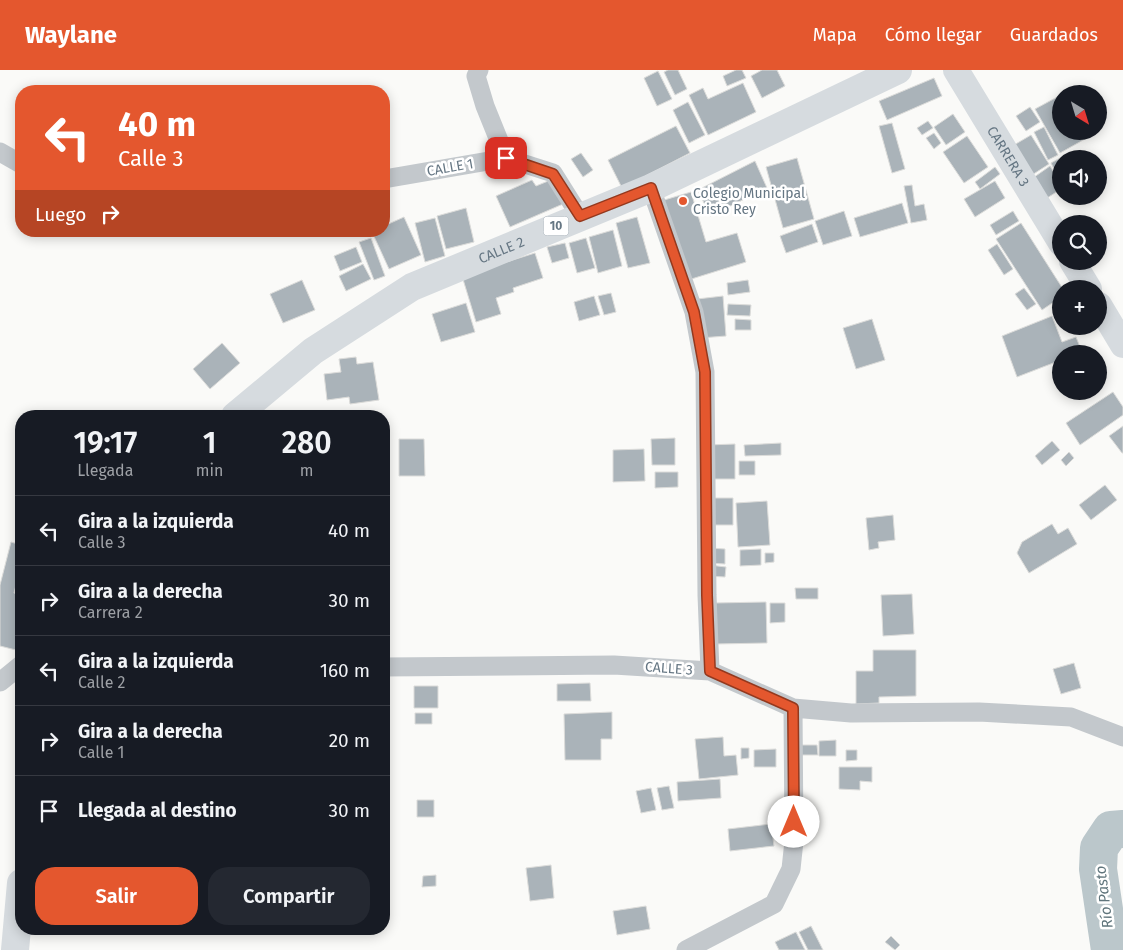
<!DOCTYPE html>
<html lang="es">
<meta charset="utf-8">
<style>
body{margin:0;font-family:"Fira Sans",sans-serif;background:#242831;color:#f1f3f6;height:100vh;display:flex;flex-direction:column;font-size:19px;white-space:nowrap}
*{box-sizing:border-box;margin:0}
p{font-size:16px;color:#9ea1a6}
.icon{flex:none;width:28px;height:28px;fill:none;stroke:currentColor;stroke-width:2;stroke-linecap:round;stroke-linejoin:round}
.map{position:relative;flex:1;overflow:hidden}
.drawer{position:absolute;left:15px;top:340px;width:375px;height:525px;display:flex;flex-direction:column;background:#171b24;border-radius:20px;box-shadow:0 2px 12px #0003}
.drawer>*{flex:none}
.hud{position:absolute;left:15px;top:15px;width:375px;height:152px;border-radius:20px;box-shadow:0 2px 12px #0003;background:#e4572e;color:#fff;overflow:hidden}
.needle{width:32px;rotate:142deg}
.controls{position:absolute;left:1052px;top:15px;display:grid;gap:10px}
.controls a{display:grid;place-items:center;width:55px;height:55px;border-radius:50%;background:#171b24;box-shadow:0 2px 12px #0003;font-size:25px}
.pin{position:absolute;display:grid;place-items:center;width:42px;height:42px;color:#fff;margin:-21px;border-radius:10px;box-shadow:0 2px 8px #0006}
.me{position:absolute;width:55px;margin:-28px;rotate:0deg;stroke-linejoin:round;filter:drop-shadow(0 0 4px #0008)}
.turn{display:flex;align-items:center;gap:18px;height:105px;padding:0 20px;font-size:22px}
.turn .icon{width:65px;height:65px;stroke-width:2.5}
.turn b{display:block;font-size:35px;line-height:42px}
.then{display:flex;align-items:center;height:48px;padding:0 20px;background:#0003;gap:10px;font-size:19px}
.eta{display:flex;justify-content:space-evenly;align-items:center;height:85px;text-align:center}
.eta b{font-size:30px;font-weight:600;line-height:35px}
.cta{display:flex;gap:10px;margin-top:auto;padding:10px 20px}
.cta a{flex:1;height:58px;border-radius:20px;background:#e4572e;color:#fff;font-size:20px;font-weight:600;line-height:58px;text-align:center}
.cta a+a{background:#242831;color:#f1f3f6}
ul{padding:0;list-style:none}
li{display:flex;align-items:center;gap:15px;height:70px;padding:0 20px;border-top:1px solid #363941}
li div{flex:1}
li b{display:block;font-size:19px}
li em{font-style:normal}
header{display:flex;align-items:center;gap:30px;box-sizing:border-box;height:70px;padding:0 25px;background:#e4572e;color:#fff}
header strong{font-size:24px}
nav{display:flex;gap:28px;margin-inline-start:auto;font-size:18px}
.map>svg:first-child{display:block}
</style>
<header>
<strong>Waylane</strong>
<nav><a>Mapa</a><a>Cómo llegar</a><a>Guardados</a></nav>
</header>
<div class="map">
<svg width="1123" height="880" viewBox="0 0 1123 880">
<rect width="100%" height="100%" fill="#fafaf8"/>
<g fill="none" stroke-linecap="round" stroke-linejoin="round">
<!-- river -->
<path stroke="#bbc7cb" stroke-width="38" d="M 1110,880 L 1098,799 L 1099,778 L 1111,760 L 1123,759"/>
</g>
<!-- building -->
<path fill="#aab3b9" stroke="#dcdcda" d="M 668,0 L 678,0 L 687,19 L 675,25 L 664,2 Z
M 736,0 L 742,0 L 746,8 L 727,16 L 723,6 Z
M 762,0 L 777,0 L 785,16 L 762,28 L 751,6 Z
M 658,1 L 672,29 L 657,36 L 644,8 Z
M 934,8 L 942,26 L 887,50 L 879,31 Z
M 743,13 L 756,42 L 708,65 L 689,25 L 703,18 L 708,29 Z
M 1061,25 L 1061,61 L 1081,61 L 1085,69 L 1060,83 L 1035,39 Z
M 688,32 L 705,65 L 689,73 L 673,40 Z
M 1030,37 L 1040,52 L 1026,61 L 1016,46 Z
M 953,44 L 965,62 L 946,75 L 934,57 Z
M 928,51 L 933,58 L 922,65 L 917,58 Z
M 892,53 L 905,99 L 892,103 L 879,56 Z
M 676,56 L 690,83 L 622,118 L 608,90 Z
M 1044,57 L 1058,85 L 1048,90 L 1034,62 Z
M 934,63 L 941,73 L 934,79 L 926,68 Z
M 1031,65 L 1049,94 L 1032,105 L 1014,75 Z
M 967,66 L 988,97 L 964,113 L 943,82 Z
M 1081,80 L 1085,89 L 1070,89 L 1069,86 Z
M 581,83 L 593,100 L 583,107 L 571,89 Z
M 1062,87 L 1061,102 L 1057,104 L 1051,93 Z
M 797,88 L 814,149 L 783,158 L 766,97 Z
M 755,91 L 767,118 L 710,146 L 698,120 Z
M 1050,96 L 1061,114 L 1061,119 L 1044,130 L 1030,110 Z
M 995,97 L 1000,104 L 980,119 L 975,112 Z
M 553,109 L 563,134 L 510,157 L 496,126 L 532,110 L 536,116 Z
M 995,111 L 1005,128 L 975,147 L 964,129 Z
M 912,115 L 915,136 L 924,134 L 927,150 L 911,153 L 904,116 Z
M 691,122 L 706,172 L 737,163 L 746,192 L 685,211 L 661,131 Z
M 902,133 L 908,153 L 860,167 L 854,148 Z
M 466,138 L 474,172 L 446,179 L 437,146 Z
M 844,141 L 852,166 L 823,175 L 815,151 Z
M 1013,141 L 1019,151 L 996,165 L 990,155 Z
M 404,147 L 421,185 L 389,199 L 372,162 L 384,161 L 384,156 Z
M 637,147 L 650,193 L 628,198 L 616,153 Z
M 435,148 L 445,186 L 425,192 L 415,153 Z
M 1021,153 L 1063,219 L 1061,219 L 1061,227 L 1042,240 L 996,169 Z
M 812,154 L 818,172 L 786,183 L 780,166 Z
M 613,160 L 622,196 L 598,203 L 589,167 Z
M 371,168 L 385,206 L 374,210 L 359,172 Z
M 586,168 L 595,198 L 577,203 L 569,173 Z
M 565,173 L 569,188 L 552,193 L 547,177 Z
M 997,174 L 1013,199 L 1004,205 L 988,180 Z
M 356,177 L 362,192 L 340,201 L 334,186 Z
M 535,183 L 543,208 L 513,218 L 514,222 L 496,228 L 501,244 L 476,252 L 462,206 Z
M 363,194 L 371,209 L 346,221 L 339,206 Z
M 302,210 L 315,240 L 283,253 L 270,224 Z
M 748,210 L 750,222 L 728,225 L 727,213 Z
M 1024,218 L 1036,234 L 1027,240 L 1015,224 Z
M 611,223 L 616,242 L 604,245 L 598,226 Z
M 594,226 L 600,245 L 579,251 L 574,232 Z
M 723,226 L 726,266 L 700,268 L 697,229 Z
M 466,233 L 475,262 L 441,272 L 432,244 Z
M 728,234 L 751,235 L 750,246 L 727,245 Z
M 1052,246 L 1062,272 L 1076,267 L 1082,282 L 1061,284 L 1061,290 L 1017,307 L 1002,266 Z
M 735,249 L 751,250 L 751,260 L 735,260 Z
M 872,249 L 885,290 L 856,299 L 843,258 Z
M 222,273 L 240,293 L 210,319 L 193,299 Z
M 356,287 L 357,294 L 373,292 L 379,330 L 350,334 L 349,327 L 327,330 L 324,304 L 341,302 L 339,289 Z
M 1113,322 L 1123,337 L 1123,345 L 1080,375 L 1066,353 Z
M 1123,356 L 1123,383 L 1122,383 L 1109,366 Z
M 675,368 L 675,395 L 652,395 L 651,369 Z
M 399,369 L 424,369 L 425,406 L 399,406 Z
M 1052,371 L 1060,380 L 1042,395 L 1035,386 Z
M 781,373 L 781,385 L 745,386 L 744,375 Z
M 735,374 L 735,409 L 708,409 L 707,375 Z
M 644,379 L 645,411 L 613,412 L 613,380 Z
M 1069,382 L 1074,388 L 1066,396 L 1061,390 Z
M 739,391 L 755,391 L 755,405 L 739,405 Z
M 655,402 L 678,402 L 678,417 L 655,418 Z
M 1105,415 L 1117,430 L 1091,450 L 1079,435 Z
M 707,428 L 733,428 L 733,455 L 707,455 Z
M 767,431 L 770,475 L 738,477 L 736,433 Z
M 893,445 L 895,470 L 878,472 L 879,478 L 869,480 L 866,448 Z
M 1052,454 L 1058,464 L 1068,458 L 1077,474 L 1029,503 L 1017,483 L 1022,472 Z
M 11,472 L 21,475 L 21,496 L 14,523 L 21,525 L 21,561 L 16,580 L 0,576 L 0,515 Z
M 709,478 L 725,479 L 725,494 L 708,493 Z
M 761,479 L 761,495 L 740,496 L 740,480 Z
M 765,483 L 774,483 L 774,492 L 765,493 Z
M 709,495 L 726,497 L 725,507 L 708,506 Z
M 795,518 L 818,518 L 818,529 L 796,529 Z
M 912,524 L 914,564 L 883,566 L 881,525 Z
M 766,532 L 767,573 L 715,574 L 714,533 Z
M 770,533 L 785,533 L 785,552 L 770,553 Z
M 873,580 L 916,580 L 916,626 L 879,627 L 879,633 L 856,634 L 856,601 L 873,601 Z
M 1074,593 L 1081,618 L 1061,624 L 1053,599 Z
M 590,613 L 591,631 L 557,631 L 557,614 Z
M 414,616 L 438,616 L 438,638 L 414,638 Z
M 612,642 L 612,669 L 601,669 L 601,690 L 565,690 L 564,644 Z
M 415,643 L 432,643 L 432,654 L 415,654 Z
M 723,667 L 724,686 L 736,685 L 738,705 L 699,709 L 695,669 Z
M 836,670 L 836,686 L 819,686 L 819,671 Z
M 800,675 L 817,675 L 818,685 L 800,685 Z
M 741,678 L 749,678 L 749,688 L 741,689 Z
M 776,679 L 776,697 L 754,697 L 754,680 Z
M 846,680 L 857,680 L 857,690 L 846,691 Z
M 839,697 L 872,697 L 872,712 L 860,711 L 860,720 L 839,719 Z
M 720,709 L 721,728 L 678,731 L 677,712 Z
M 669,716 L 674,738 L 662,740 L 657,718 Z
M 651,718 L 656,740 L 641,743 L 636,721 Z
M 417,730 L 434,730 L 434,747 L 417,747 Z
M 771,754 L 774,776 L 730,781 L 728,759 Z
M 551,795 L 554,828 L 530,831 L 526,798 Z
M 436,805 L 436,816 L 422,817 L 423,806 Z
M 646,836 L 650,859 L 617,865 L 613,841 Z
M 811,856 L 823,880 L 808,880 L 799,862 Z
M 796,862 L 805,880 L 779,880 L 775,872 Z
M 891,866 L 900,875 L 895,880 L 885,872 Z"/>
<g fill="none" stroke-linecap="round" stroke-linejoin="round">
<!-- street -->
<path stroke="#c3c8cc" stroke-width="19" d="M 479,0 L 476,6 L 485,36 L 506,88
M 0,82 L 21,94
M 384,109 L 506,88 L 553,103 L 580,146
M 651,118 L 694,242 L 705,302 L 707,525 L 710,601
M 384,597 L 614,595 L 710,601 L 793,638 L 851,643 L 979,642 L 1071,647 L 1123,667
M 0,612 L 21,595
M 686,880 L 774,834 L 791,799 L 794,771 L 793,638"/>
<!-- secondary -->
<g stroke="#d6dbdf" stroke-width="26">
<path id="s1" d="M 956,0 L 1061,173"/>
<path d="M 1072,191 L 1089,219"/>
<path d="M 1099,235 L 1123,275"/>
</g>
<!-- primary -->
<g stroke="#d6dbdf" stroke-width="28">
<path id="s2" d="M 235,346 L 313,281 L 412,217 L 651,118 L 898,0"/>
<path d="M 15,880 L 21,813"/>
</g>
</g>
<g fill="none" stroke-linecap="round" stroke-linejoin="round">
<!-- route casing -->
<g stroke="#94391e" stroke-width="12">
<path id="route" d="M 506,88 L 553,104 L 580,146 L 651,118 L 694,242 L 705,302 L 707,525 L 710,601 L 793,638 L 794,752"/>
</g>
<!-- route -->
<use href="#route" stroke="#e4572e" stroke-width="9"/>
</g>
<!-- markers -->
<circle fill="#e4572e" stroke="#fff" stroke-width="2" cx="683" cy="131" r="5"/>
<g text-anchor="middle" stroke-width="5" stroke-linejoin="round" paint-order="stroke">
<!-- shield labels -->
<rect fill="#fff" stroke="#939fa8" stroke-width="1" x="543.5" y="146.5" width="25" height="19" rx="4"/>
<g font-size="12" font-weight="bold" fill="#657683">
<text x="556" y="160">10</text>
</g>
<!-- street labels -->
<g font-size="14" fill="#657683" stroke="#fff">
<text dy="5" stroke="none"><textPath href="#s1" startOffset="101">CARRERA 3</textPath></text>
<text transform="translate(450 97) rotate(-10)" y="5">CALLE 1</text>
<text dy="5" stroke="none"><textPath href="#s2" startOffset="316">CALLE 2</textPath></text>
<text transform="translate(669 598) rotate(4)" y="5">CALLE 3</text>
</g>
<!-- poi labels -->
<g font-size="14" fill="#657683" stroke="#fff" text-anchor="start">
<text x="693" y="128">Colegio Municipal<tspan x="693" dy="16">Cristo Rey</tspan></text>
</g>
<!-- water labels -->
<g font-size="15" font-style="italic" fill="#60757c" stroke="#fff">
<text transform="translate(1104 827) rotate(-97)" y="5">Río Pasto</text>
</g>
</g>
</svg>
<div class="controls">
<a><svg class="needle" viewBox="-14 -14 28 28"><path d="M0-13l5 13h-10z" fill="#e53935"/><path d="M0 13l5-13h-10z" fill="#9ea1a6"/></svg></a>
<a><svg class="icon" aria-label="sound" viewBox="0 0 24 24"><path d="M4 9h4l5-4v14l-5-4H4zM17 9q2 3 0 6"/></svg></a>
<a><svg class="icon" aria-label="search" viewBox="0 0 24 24"><circle cx="10" cy="10" r="6"/><path d="M15 15l6 6"/></svg></a>
<a>+</a>
<a>−</a>
</div>
<div class="pin" style="left:506px;top:88px;background:#d93025"><svg class="icon" aria-label="arrive" viewBox="0 0 24 24"><path d="M6 21V4h12l-3 4 3 4H6"/></svg></div>
<svg class="me" style="left:794px;top:752px" viewBox="-20 -20 40 40"><circle r="19" fill="#fff"/><path d="M0-13L10 11 0 6-10 11z" fill="#e4572e"/></svg>
<div class="hud">
<div class="turn"><svg class="icon" aria-label="left" viewBox="0 0 24 24"><path d="M17 20v-9H6M10 6l-5 5 5 5"/></svg><div><b>40 m</b>Calle 3</div></div>
<div class="then">Luego<svg class="icon" aria-label="right" viewBox="0 0 24 24"><path d="M7 20v-9h11M14 6l5 5-5 5"/></svg></div>
</div>
<section class="drawer">
<div class="eta">
<div><b>19:17</b><p>Llegada</p></div>
<div><b>1</b><p>min</p></div>
<div><b>280</b><p>m</p></div>
</div>
<ul>
<li><svg class="icon" aria-label="left" viewBox="0 0 24 24"><path d="M17 20v-9H6M10 6l-5 5 5 5"/></svg><div><b>Gira a la izquierda</b><p>Calle 3</p></div><em>40 m</em></li>
<li><svg class="icon" aria-label="right" viewBox="0 0 24 24"><path d="M7 20v-9h11M14 6l5 5-5 5"/></svg><div><b>Gira a la derecha</b><p>Carrera 2</p></div><em>30 m</em></li>
<li><svg class="icon" aria-label="left" viewBox="0 0 24 24"><path d="M17 20v-9H6M10 6l-5 5 5 5"/></svg><div><b>Gira a la izquierda</b><p>Calle 2</p></div><em>160 m</em></li>
<li><svg class="icon" aria-label="right" viewBox="0 0 24 24"><path d="M7 20v-9h11M14 6l5 5-5 5"/></svg><div><b>Gira a la derecha</b><p>Calle 1</p></div><em>20 m</em></li>
<li><svg class="icon" aria-label="arrive" viewBox="0 0 24 24"><path d="M6 21V4h12l-3 4 3 4H6"/></svg><div><b>Llegada al destino</b></div><em>30 m</em></li>
</ul>
<div class="cta"><a>Salir</a><a>Compartir</a></div>
</section>
</div>
